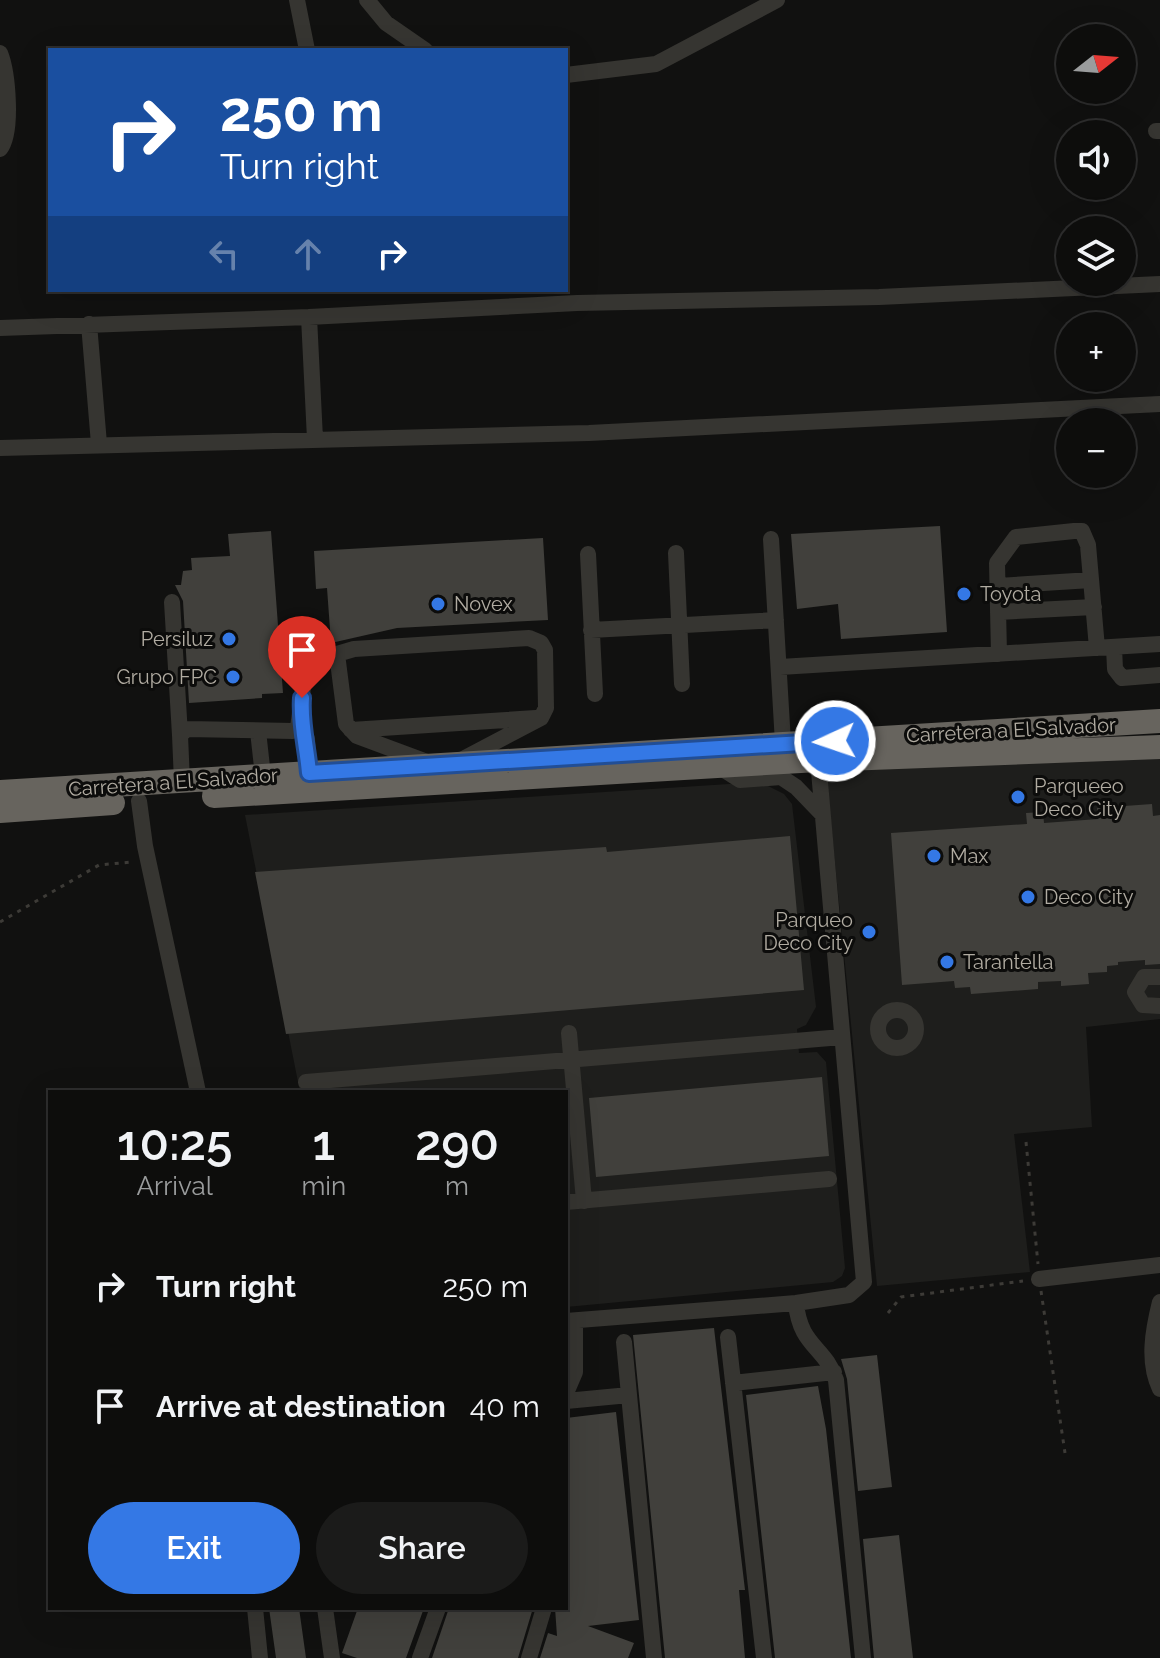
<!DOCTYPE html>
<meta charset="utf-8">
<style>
body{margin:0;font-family:Raleway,sans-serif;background:#1b1b1a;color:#f1f3f6;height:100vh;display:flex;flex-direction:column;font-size:30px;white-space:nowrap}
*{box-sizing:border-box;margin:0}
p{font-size:26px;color:#9a9c9d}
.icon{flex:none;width:44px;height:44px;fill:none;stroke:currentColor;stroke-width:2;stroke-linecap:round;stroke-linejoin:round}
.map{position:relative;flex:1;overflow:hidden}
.panel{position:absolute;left:48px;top:1090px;width:520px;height:520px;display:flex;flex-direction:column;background:#0d0d0c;border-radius:0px;box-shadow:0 8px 32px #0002,0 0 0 2px #2d2d2d}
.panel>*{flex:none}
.hud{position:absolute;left:48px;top:48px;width:520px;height:244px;border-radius:0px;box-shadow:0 8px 32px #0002,0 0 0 2px #2d2d2d;background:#1a4fa0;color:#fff;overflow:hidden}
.needle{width:52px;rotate:73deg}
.buttons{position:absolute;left:1056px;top:24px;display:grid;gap:16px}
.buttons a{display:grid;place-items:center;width:80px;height:80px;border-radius:50%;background:#0d0d0c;box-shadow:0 8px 32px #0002,0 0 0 2px #2d2d2d;font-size:40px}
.pin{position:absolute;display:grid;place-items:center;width:68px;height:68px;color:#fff;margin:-82px -34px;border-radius:50% 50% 50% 0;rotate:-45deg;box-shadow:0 0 8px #0007}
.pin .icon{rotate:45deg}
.me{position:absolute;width:88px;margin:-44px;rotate:267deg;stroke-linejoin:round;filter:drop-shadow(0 0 6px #0008)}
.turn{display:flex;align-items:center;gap:28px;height:168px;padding:0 40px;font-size:36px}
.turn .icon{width:104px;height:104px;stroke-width:2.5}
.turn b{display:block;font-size:56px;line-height:68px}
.lanes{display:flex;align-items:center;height:76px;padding:0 40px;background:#0003;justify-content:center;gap:40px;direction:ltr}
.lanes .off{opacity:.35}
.eta{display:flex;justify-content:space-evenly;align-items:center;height:136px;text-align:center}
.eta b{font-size:48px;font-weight:600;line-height:56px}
.button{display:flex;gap:16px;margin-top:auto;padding:16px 40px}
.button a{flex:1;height:92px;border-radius:48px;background:#3478e5;color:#fff;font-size:32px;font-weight:600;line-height:92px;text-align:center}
.button a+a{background:#1b1b1a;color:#f1f3f6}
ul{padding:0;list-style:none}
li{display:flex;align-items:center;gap:24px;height:120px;padding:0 40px}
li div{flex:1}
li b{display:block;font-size:30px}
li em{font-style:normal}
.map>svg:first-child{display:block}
</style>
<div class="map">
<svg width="1160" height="1658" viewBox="0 0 1160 1658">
<rect width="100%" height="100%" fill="#111110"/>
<!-- built -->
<path fill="#1e1e1c" d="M 1160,755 L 1160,1019 L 1086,1027 L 1092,1127 L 1014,1134 L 1030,1272 L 877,1286 L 826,772 Z
M 760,782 L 784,794 L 792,804 L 816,1007 L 806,1025 L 797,1029 L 799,1053 L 817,1052 L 826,1062 L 845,1268 L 842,1276 L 833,1282 L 566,1307 L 566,1092 L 300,1092 L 245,815 Z"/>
<!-- building -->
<path fill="#41403c" d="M 940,526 L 947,632 L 841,639 L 838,604 L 797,609 L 791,534 Z
M 271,531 L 283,693 L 262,694 L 262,698 L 189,703 L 183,601 L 175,585 L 181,585 L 183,571 L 192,570 L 191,558 L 230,556 L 228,534 Z
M 543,538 L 548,620 L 397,628 L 331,643 L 327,588 L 316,589 L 314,551 Z
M 1152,804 L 1153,816 L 1160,815 L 1160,964 L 1145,965 L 1145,960 L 1118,962 L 1118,965 L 1107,966 L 1107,972 L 1088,973 L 1089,984 L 1061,986 L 1061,981 L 1038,982 L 1038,989 L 971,994 L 970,987 L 955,988 L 954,981 L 902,985 L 891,833 L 1027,824 L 1026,813 L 1043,812 L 1044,823 L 1098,819 L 1097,808 Z
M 790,836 L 804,990 L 286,1034 L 255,872 L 606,847 L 607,852 Z
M 822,1077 L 829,1156 L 596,1177 L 589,1098 Z
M 714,1328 L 745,1590 L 739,1590 L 745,1658 L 665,1658 L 633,1335 Z
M 877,1355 L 892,1487 L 858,1491 L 847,1379 L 841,1359 Z
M 818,1386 L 826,1429 L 851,1658 L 775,1658 L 746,1395 Z
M 616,1412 L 639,1620 L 588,1626 L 634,1643 L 628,1658 L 540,1658 L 548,1633 L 557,1636 L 555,1608 L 566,1608 L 566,1418 Z
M 899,1535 L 913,1658 L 874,1658 L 863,1539 Z
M 269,1608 L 299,1608 L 306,1658 L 276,1658 Z
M 358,1608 L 424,1608 L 406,1658 L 357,1658 L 342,1653 Z
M 449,1608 L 533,1608 L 518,1658 L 432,1658 Z"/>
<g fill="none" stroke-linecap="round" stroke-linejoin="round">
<!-- path -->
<path stroke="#3d3b37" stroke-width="3" stroke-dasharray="4 6" stroke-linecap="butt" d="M 0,922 L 99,865 L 132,862
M 1026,1142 L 1038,1264
M 1041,1291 L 1065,1453
M 888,1313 L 901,1297 L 1023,1281"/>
<!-- minor -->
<path stroke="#363531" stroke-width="16" d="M 297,0 L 307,50
M 367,0 L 386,23 L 425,50
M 0,53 C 8,73 13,133 0,149
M 566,75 L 656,64 L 777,0
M 1156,131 L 1160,131
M 309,317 L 315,439
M 89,324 L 99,444
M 0,328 L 309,317 L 577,303 L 879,297 L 1160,284
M 0,448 L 589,433 L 1160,404
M 771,539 L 783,743
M 676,553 L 682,684
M 588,554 L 595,694
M 998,586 L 1091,580
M 172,602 L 180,735
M 998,612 L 1094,607
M 591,630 L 776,620
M 1114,647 L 1115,669 L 1122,678 L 1160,675
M 999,654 L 997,563 L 1016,537 L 1074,531 L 1082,531 L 1088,545 L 1097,648
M 780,667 L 1160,644
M 300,723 L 307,739 L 309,773
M 351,730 L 536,718
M 258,731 L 263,776
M 427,762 L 357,736 L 346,724 L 337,654 L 354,649 L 529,638 L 541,643 L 545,650 L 546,708 L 541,718 L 461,760
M 718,766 L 740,780 L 781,777 L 796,787 L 822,814
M 182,782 L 180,735 L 187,729 L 293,731 L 298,728 L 305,673
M 139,801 L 145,846 L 198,1092
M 1160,977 L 1144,977 L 1135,992 L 1143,1005 L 1160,1006
M878 1029a19 19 0 1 1 38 0a19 19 0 1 1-38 0Z
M 569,1033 L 584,1201
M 306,1082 L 842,1037
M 566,1202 L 829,1179
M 1039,1279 L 1160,1265
M 1160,1302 C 1153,1330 1147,1362 1160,1389
M 796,1303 C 800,1347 825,1346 836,1380 L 863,1658
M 566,1321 L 796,1303 L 849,1295 L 864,1282 L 818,760
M 728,1337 L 764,1658
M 624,1342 L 654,1658
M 733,1383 L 834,1372
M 566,1393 L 575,1372 L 575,1321
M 566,1401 L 629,1395
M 255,1608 L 260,1658
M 325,1608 L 332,1658
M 420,1658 L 438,1608
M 529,1658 L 544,1608"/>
<!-- highway -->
<path stroke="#67645e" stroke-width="24" d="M 0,792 L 1160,721
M 214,796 L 818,760 L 1160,747
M 0,811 L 113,803"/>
</g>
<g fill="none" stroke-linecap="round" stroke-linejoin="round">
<!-- route casing -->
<g stroke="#224e95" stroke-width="20">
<path id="route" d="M 302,698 C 300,724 307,747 309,773 L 835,741"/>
</g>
<!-- route -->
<use href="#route" stroke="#3478e5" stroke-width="14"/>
</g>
<!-- markers -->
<g fill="#3478e5" stroke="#0c0c0b" stroke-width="3">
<circle cx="964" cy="594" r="8"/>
<circle cx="438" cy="604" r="8"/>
<circle cx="229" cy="639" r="8"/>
<circle cx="233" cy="677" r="8"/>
<circle cx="1018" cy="797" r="8"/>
<circle cx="934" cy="856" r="8"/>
<circle cx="1028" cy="897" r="8"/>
<circle cx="869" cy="932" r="8"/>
<circle cx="947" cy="962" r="8"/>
</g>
<g text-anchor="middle" stroke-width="6" stroke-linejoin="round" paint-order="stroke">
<!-- poi labels -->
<g font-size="20" fill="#b1aca2" stroke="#0c0c0b" text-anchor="start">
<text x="980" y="601">Toyota</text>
<text x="454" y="611">Novex</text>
<text x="213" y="646" text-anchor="end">Persiluz</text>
<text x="217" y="684" text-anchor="end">Grupo FPC</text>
<text x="1034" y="793">Parqueeo<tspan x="1034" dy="23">Deco City</tspan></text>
<text x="950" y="863">Max</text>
<text x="1044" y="904">Deco City</text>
<text x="853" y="927" text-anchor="end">Parqueo<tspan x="853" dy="23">Deco City</tspan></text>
<text x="963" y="969">Tarantella</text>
</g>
<!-- street labels -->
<g font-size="20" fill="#b1aca2" stroke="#0c0c0b">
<text transform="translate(1011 730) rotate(-3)" y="7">Carretera a El Salvador</text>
<text transform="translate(173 782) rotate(-4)" y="7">Carretera a El Salvador</text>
</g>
</g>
</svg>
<div class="buttons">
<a><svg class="needle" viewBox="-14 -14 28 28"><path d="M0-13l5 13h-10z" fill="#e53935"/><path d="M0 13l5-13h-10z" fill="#9a9c9d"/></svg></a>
<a><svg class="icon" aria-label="sound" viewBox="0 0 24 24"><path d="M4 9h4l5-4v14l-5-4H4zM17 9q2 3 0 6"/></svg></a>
<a><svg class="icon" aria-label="layers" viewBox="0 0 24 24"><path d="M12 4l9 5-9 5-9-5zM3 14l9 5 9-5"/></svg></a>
<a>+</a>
<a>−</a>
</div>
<div class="pin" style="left:302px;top:698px;background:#d93025"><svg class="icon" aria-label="arrive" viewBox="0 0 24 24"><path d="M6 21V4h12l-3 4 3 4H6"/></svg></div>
<svg class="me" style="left:835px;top:741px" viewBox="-20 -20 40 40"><circle r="17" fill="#3478e5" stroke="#fff" stroke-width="3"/><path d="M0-11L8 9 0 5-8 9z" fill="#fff"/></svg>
<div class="hud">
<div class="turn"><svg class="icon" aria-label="right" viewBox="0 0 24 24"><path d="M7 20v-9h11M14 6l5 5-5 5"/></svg><div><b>250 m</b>Turn right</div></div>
<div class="lanes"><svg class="icon off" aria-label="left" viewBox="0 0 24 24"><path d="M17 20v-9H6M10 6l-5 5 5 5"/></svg><svg class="icon off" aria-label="ahead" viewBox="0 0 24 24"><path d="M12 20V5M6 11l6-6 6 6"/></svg><svg class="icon" aria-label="right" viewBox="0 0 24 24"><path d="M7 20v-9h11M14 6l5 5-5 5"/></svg></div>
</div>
<section class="panel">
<div class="eta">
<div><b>10:25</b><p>Arrival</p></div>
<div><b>1</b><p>min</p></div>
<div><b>290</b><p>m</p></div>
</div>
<ul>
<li><svg class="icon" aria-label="right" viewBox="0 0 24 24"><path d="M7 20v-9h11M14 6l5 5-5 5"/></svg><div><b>Turn right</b></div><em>250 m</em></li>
<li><svg class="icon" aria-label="arrive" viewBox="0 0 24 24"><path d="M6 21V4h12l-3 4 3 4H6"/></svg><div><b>Arrive at destination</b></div><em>40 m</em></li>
</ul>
<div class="button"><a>Exit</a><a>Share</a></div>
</section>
</div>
